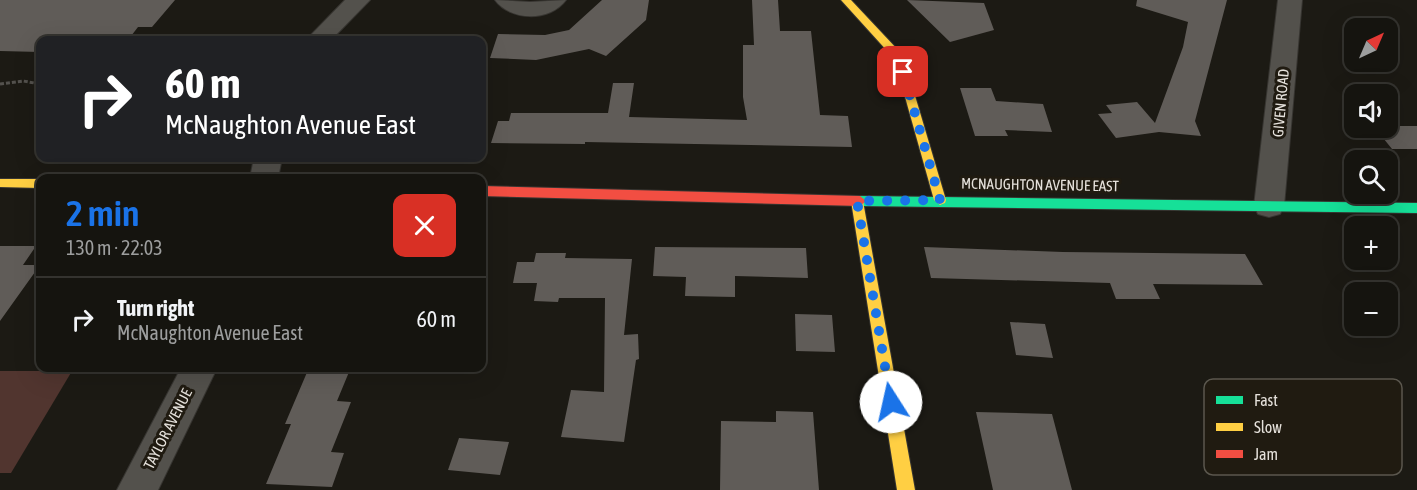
<!DOCTYPE html>
<meta charset="utf-8">
<style>
body{margin:0;font-family:"Asap Condensed",sans-serif;background:#1e1d18;color:#f1f3f6;height:100vh;display:flex;flex-direction:column;font-size:22px;white-space:nowrap}
*{box-sizing:border-box;margin:0}
p{font-size:20px;color:#9d9e9e}
.icon{flex:none;width:33px;height:33px;fill:none;stroke:currentColor;stroke-width:2;stroke-linecap:round;stroke-linejoin:round}
.map{position:relative;flex:1;overflow:hidden}
.side{position:absolute;left:36px;top:174px;width:450px;height:198px;display:flex;flex-direction:column;background:#15140f;border-radius:12px;box-shadow:0 6px 24px #0002,0 0 0 2px #34332f}
.side>*{flex:none}
.top-card{position:absolute;left:36px;top:36px;width:450px;height:126px;border-radius:12px;box-shadow:0 6px 24px #0002,0 0 0 2px #34332f;background:#202124;color:#fff;overflow:hidden}
.needle{width:39px;rotate:44deg}
.buttons{position:absolute;left:1344px;top:18px;display:grid;gap:12px}
.buttons a{display:grid;place-items:center;width:54px;height:54px;border-radius:12px;background:#15140f;box-shadow:0 6px 24px #0002,0 0 0 2px #34332f;font-size:30px}
.pin{position:absolute;display:grid;place-items:center;width:51px;height:51px;color:#fff;margin:-26px;border-radius:12px;box-shadow:0 3px 9px #0006}
.me{position:absolute;width:66px;margin:-33px;rotate:350deg;stroke-linejoin:round;filter:drop-shadow(0 0 4px #0008)}
.turn{display:flex;align-items:center;gap:21px;height:126px;padding:0 30px;font-size:27px}
.turn .icon{width:78px;height:78px;stroke-width:2.5}
.turn b{display:block;font-size:42px;line-height:51px}
.round{display:grid;place-items:center;flex:none;width:63px;height:63px;border-radius:12px;background:#1e1d18}
.summary{display:flex;align-items:center;justify-content:space-between;height:102px;padding:0 30px}
h1{font-size:36px;font-weight:600;line-height:45px;color:#1a73e8}
ul{padding:0;list-style:none}
li{display:flex;align-items:center;gap:18px;height:84px;padding:0 30px;border-top:2px solid #34332f}
li div{flex:1}
li b{display:block;font-size:22px}
li em{font-style:normal}
.map>svg:first-child{display:block}
</style>
<div class="map">
<svg width="1417" height="490" viewBox="0 0 1417 490">
<rect width="100%" height="100%" fill="#1c1a14"/>
<!-- green -->
<path fill="#51352f" d="M 0,371 L 72,371 L 11,473 L 0,473 Z"/>
<!-- building -->
<path fill="#605c58" d="M 0,0 L 175,0 L 152,27 L 138,27 L 128,40 L 40,40 L 40,52 L 0,51 Z
M 602,0 L 649,0 L 646,20 L 606,56 L 589,49 L 536,60 L 490,58 L 498,34 L 545,35 L 569,30 Z
M 752,0 L 778,0 L 780,31 L 811,31 L 820,115 L 848,116 L 852,147 L 585,142 L 585,144 L 491,143 L 498,121 L 509,121 L 511,113 L 608,113 L 613,83 L 634,83 L 629,117 L 747,120 L 743,97 L 743,45 L 754,45 Z
M 907,0 L 984,3 L 994,30 L 950,42 Z
M 1137,0 L 1227,0 L 1195,121 L 1201,136 L 1159,132 L 1116,138 L 1098,114 L 1112,113 L 1106,105 L 1137,102 L 1155,123 L 1183,47 L 1188,22 L 1136,6 Z
M 960,88 L 991,88 L 996,101 L 1043,104 L 1052,132 L 1005,130 L 1008,136 L 975,136 Z
M 1388,126 L 1417,126 L 1417,149 L 1392,149 L 1375,128 Z
M 0,246 L 36,246 L 23,265 L 40,265 L 0,321 Z
M 655,247 L 806,248 L 808,278 L 735,276 L 735,297 L 685,296 L 686,277 L 653,276 Z
M 924,247 L 1063,252 L 1245,254 L 1263,285 L 1153,284 L 1160,299 L 1116,299 L 1110,283 L 931,278 Z
M 536,253 L 566,253 L 565,258 L 632,259 L 624,335 L 638,334 L 639,359 L 636,360 L 624,442 L 561,437 L 571,390 L 604,392 L 605,298 L 559,298 L 558,302 L 534,301 L 537,283 L 513,283 L 517,262 L 534,262 Z
M 795,314 L 832,315 L 835,352 L 796,351 Z
M 1010,322 L 1045,324 L 1053,358 L 1016,355 Z
M 308,370 L 349,372 L 337,401 L 351,402 L 331,452 L 344,453 L 332,487 L 266,484 L 291,424 L 285,424 Z
M 776,411 L 813,412 L 819,490 L 720,490 L 721,421 L 776,422 Z
M 976,412 L 1052,414 L 1072,490 L 993,490 Z
M 459,438 L 509,442 L 500,475 L 448,470 Z"/>
<g fill="none" stroke-linecap="round" stroke-linejoin="round">
<!-- street casing -->
<g stroke="#373531" stroke-width="2">
<path id="street" d="M 345,0 L 370,0 L 331,40 L 306,40 Z
M 495,0 L 530,2 L 566,0 C 550,22 510,21 495,0 Z
M 1278,0 L 1302,0 L 1284,206 L 1280,214 L 1269,217 L 1258,214 L 1254,206 Z
M 254,158 L 282,158 L 278,178 L 250,178 Z
M 181,368 L 217,368 L 158,490 L 117,490 Z"/>
</g>
<!-- fast casing -->
<g stroke="#373531" stroke-width="2">
<path id="fast" d="M 860,196 L 1417,203 L 1417,213 L 860,206 L 854,201 Z"/>
</g>
<!-- slow casing -->
<g stroke="#373531" stroke-width="2">
<path id="slow" d="M 841,0 L 851,0 L 898,50 L 908,72 L 946,200 L 945,203 L 940,205 L 934,200 L 898,72 L 889,53 Z
M 0,179 L 40,179 L 40,188 L 0,187 Z
M 857,196 L 863,201 L 915,490 L 897,490 L 851,201 Z"/>
</g>
<!-- jam casing -->
<g stroke="#373531" stroke-width="2">
<path id="jam" d="M 482,186 L 860,196 L 866,201 L 860,206 L 482,196 Z"/>
</g>
<!-- path -->
<path stroke="#53514d" stroke-width="3" stroke-dasharray="4 2" stroke-linecap="butt" d="M 0,84 L 23,81 L 40,84"/>
<!-- street -->
<use href="#street" fill="#53514c" fill-rule="evenodd"/>
<!-- fast -->
<use href="#fast" fill="#16e098" fill-rule="evenodd"/>
<!-- slow -->
<use href="#slow" fill="#ffcf43" fill-rule="evenodd"/>
<!-- jam -->
<use href="#jam" fill="#f24e42" fill-rule="evenodd"/>
</g>
<g fill="none" stroke-linecap="round" stroke-linejoin="round">
<!-- route -->
<path stroke="#1a73e8" stroke-width="10" stroke-dasharray="0 18" d="M 891,402 L 857,201 L 940,200 L 903,72"/>
</g>
<g text-anchor="middle" stroke-width="6" stroke-linejoin="round" paint-order="stroke">
<!-- street labels -->
<g font-size="15" fill="#e6e2dc" stroke="#201b11">
<text transform="translate(1281 103) rotate(-85)" y="5">GIVEN ROAD</text>
<text transform="translate(1040 185) rotate(1)" y="5">MCNAUGHTON AVENUE EAST</text>
<text transform="translate(168 429) rotate(-63)" y="5">TAYLOR AVENUE</text>
</g>
</g>
<!-- legend -->
<rect x="1204" y="379" width="198" height="96" rx="9" fill="#201b11" stroke="#5b574e" stroke-width="1.5"/>
<rect x="1216" y="396" width="27" height="8" fill="#16e098"/>
<rect x="1216" y="423" width="27" height="8" fill="#ffcf43"/>
<rect x="1216" y="450" width="27" height="8" fill="#f24e42"/>
<g font-size="16" fill="#e6e2dc">
<text x="1254" y="406">Fast</text>
<text x="1254" y="433">Slow</text>
<text x="1254" y="460">Jam</text>
</g>
</svg>
<div class="buttons">
<a><svg class="needle" viewBox="-14 -14 28 28"><path d="M0-13l5 13h-10z" fill="#e53935"/><path d="M0 13l5-13h-10z" fill="#9d9e9e"/></svg></a>
<a><svg class="icon" aria-label="sound" viewBox="0 0 24 24"><path d="M4 9h4l5-4v14l-5-4H4zM17 9q2 3 0 6"/></svg></a>
<a><svg class="icon" aria-label="search" viewBox="0 0 24 24"><circle cx="10" cy="10" r="6"/><path d="M15 15l6 6"/></svg></a>
<a>+</a>
<a>−</a>
</div>
<div class="pin" style="left:903px;top:72px;background:#d93025"><svg class="icon" aria-label="arrive" viewBox="0 0 24 24"><path d="M6 21V4h12l-3 4 3 4H6"/></svg></div>
<svg class="me" style="left:891px;top:402px" viewBox="-20 -20 40 40"><circle r="19" fill="#fff"/><path d="M0-13L10 11 0 6-10 11z" fill="#1a73e8"/></svg>
<div class="top-card">
<div class="turn"><svg class="icon" aria-label="right" viewBox="0 0 24 24"><path d="M7 20v-9h11M14 6l5 5-5 5"/></svg><div><b>60 m</b>McNaughton Avenue East</div></div>
</div>
<section class="side">
<div class="summary"><div><h1>2 min</h1><p>130 m · 22:03</p></div><a class="round" style="background:#d93025;color:#fff"><svg class="icon" aria-label="close" viewBox="0 0 24 24"><path d="M6 6l12 12M18 6L6 18"/></svg></a></div>
<ul>
<li><svg class="icon" aria-label="right" viewBox="0 0 24 24"><path d="M7 20v-9h11M14 6l5 5-5 5"/></svg><div><b>Turn right</b><p>McNaughton Avenue East</p></div><em>60 m</em></li>
</ul>
</section>
</div>
